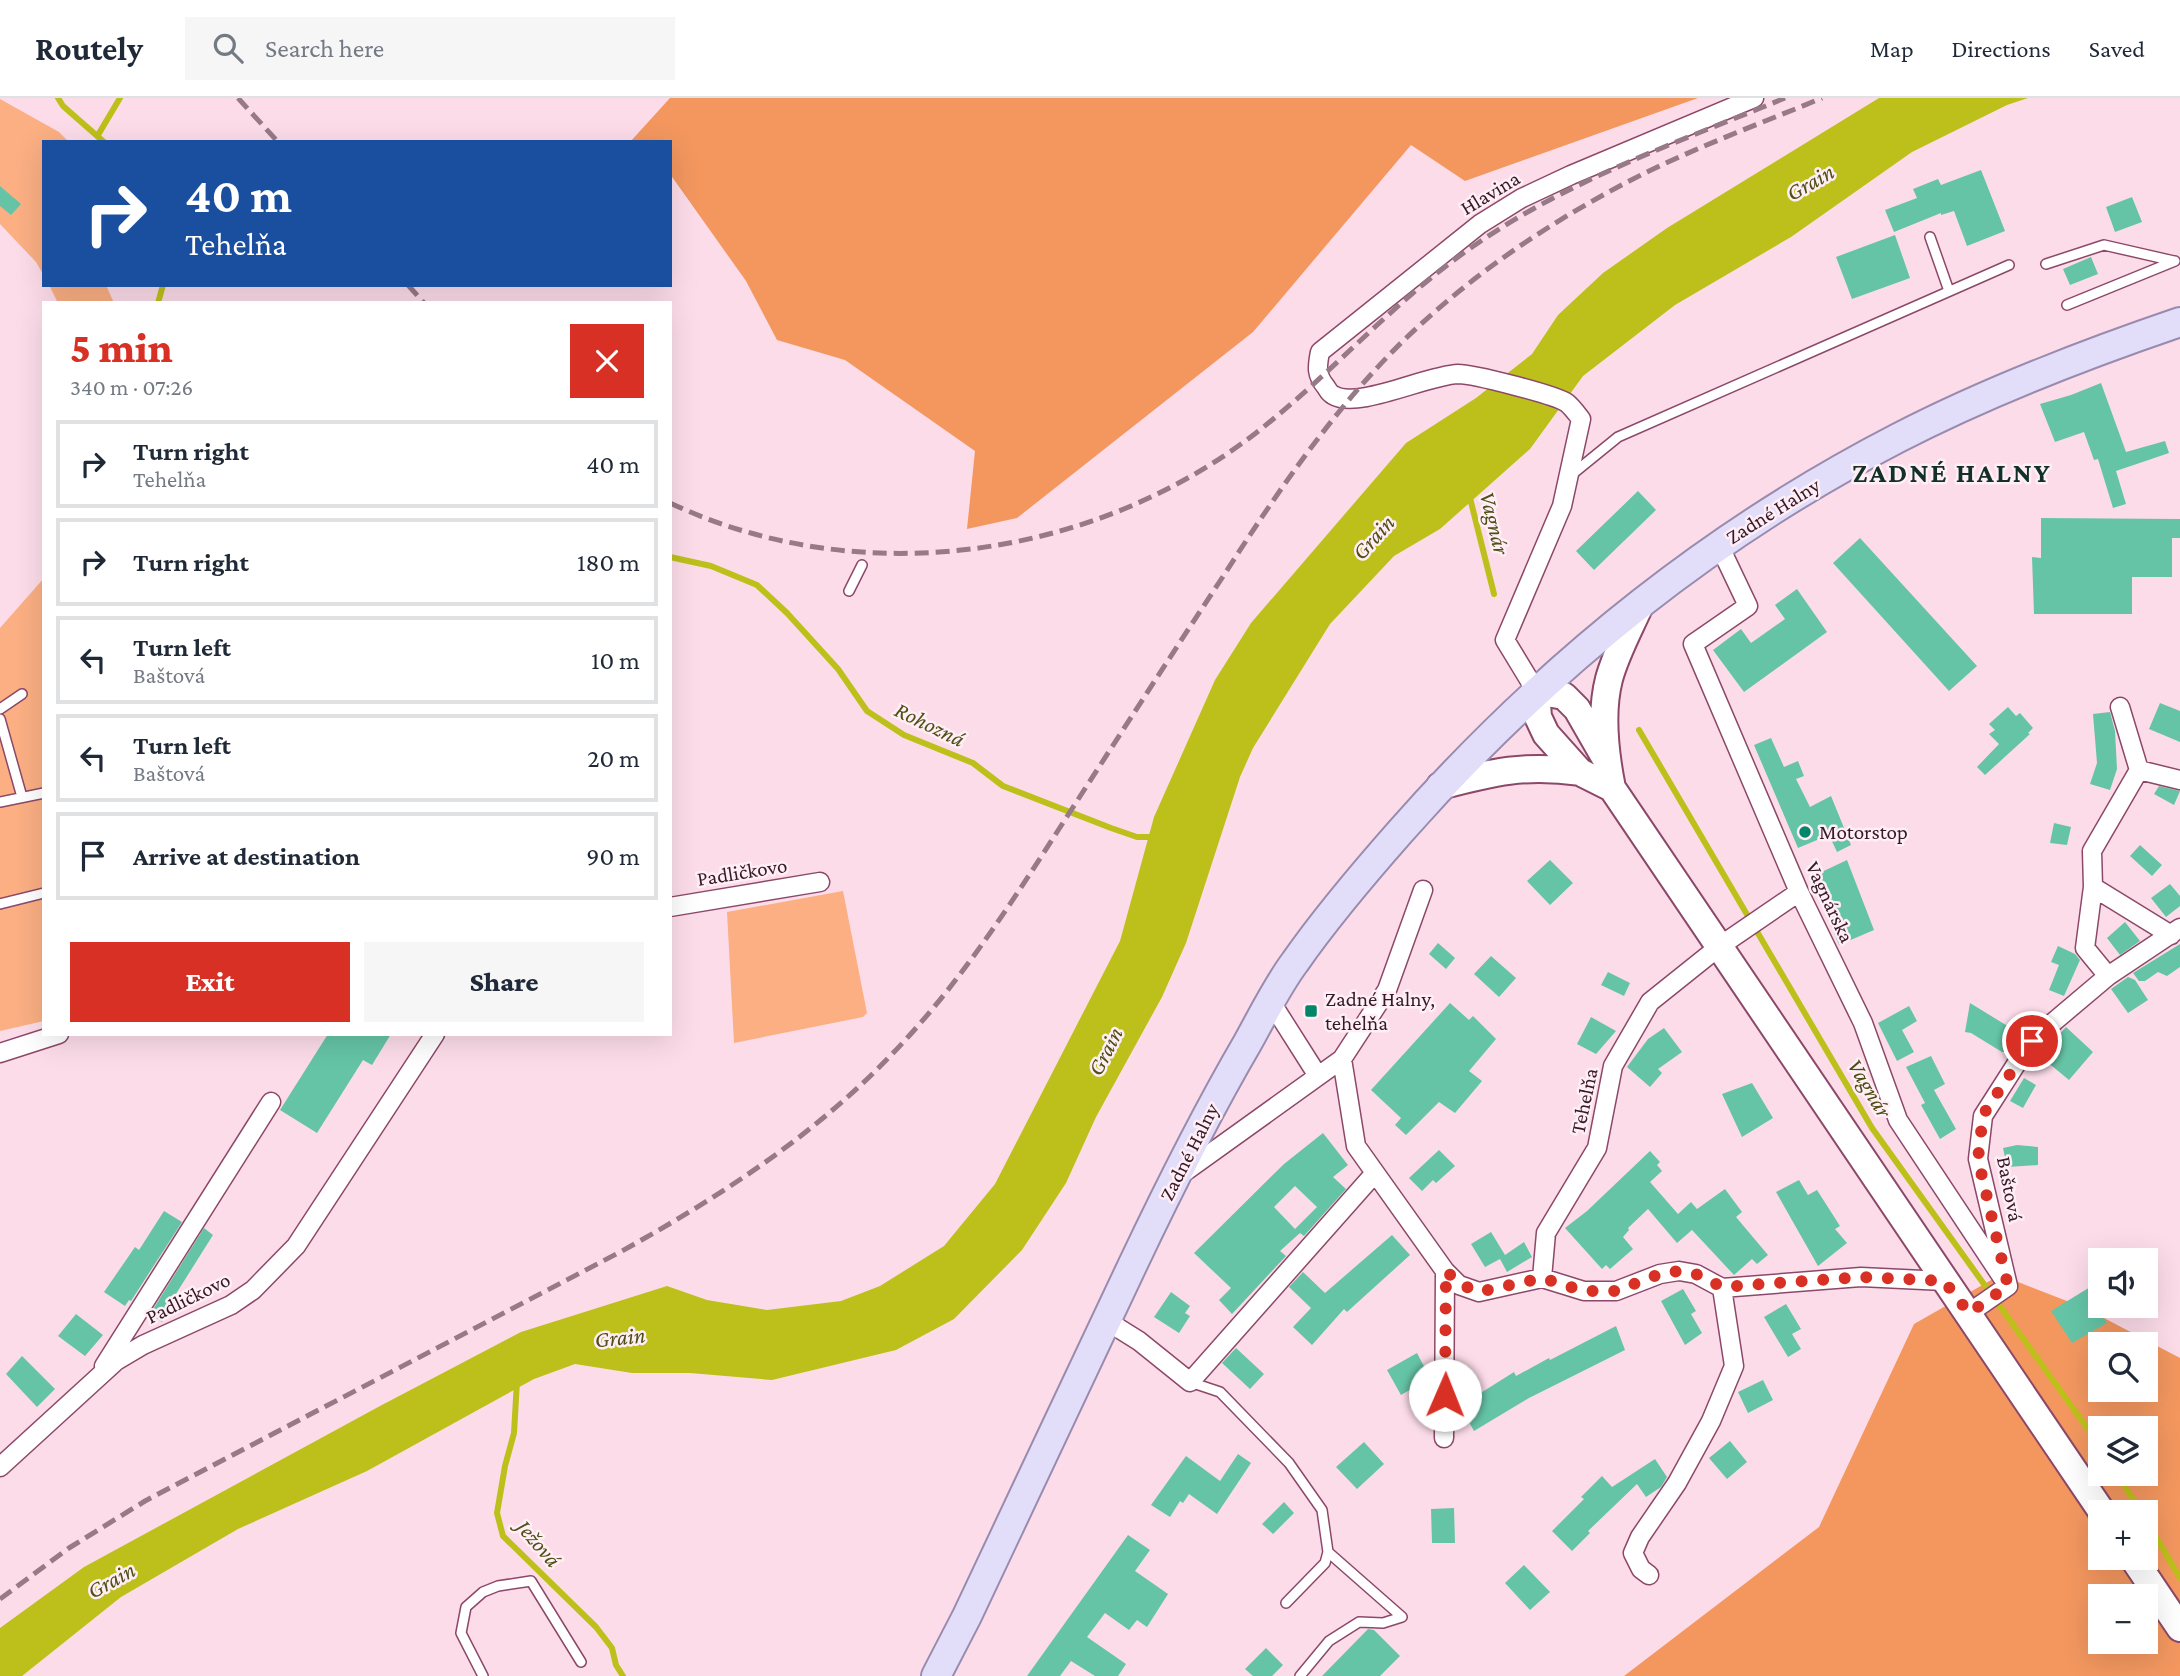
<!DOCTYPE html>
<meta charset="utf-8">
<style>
body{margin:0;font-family:"Crimson Pro",serif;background:#f6f6f7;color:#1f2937;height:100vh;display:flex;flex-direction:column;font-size:26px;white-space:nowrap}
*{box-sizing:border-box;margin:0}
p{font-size:23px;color:#747a83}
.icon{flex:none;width:38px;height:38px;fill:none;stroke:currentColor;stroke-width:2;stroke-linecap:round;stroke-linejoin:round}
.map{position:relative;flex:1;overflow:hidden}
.details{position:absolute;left:42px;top:203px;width:630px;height:735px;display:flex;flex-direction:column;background:#fff;border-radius:0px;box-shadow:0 7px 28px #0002}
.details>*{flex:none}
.banner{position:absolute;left:42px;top:42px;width:630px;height:147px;border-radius:0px;box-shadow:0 7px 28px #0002;background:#1a4fa0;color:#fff;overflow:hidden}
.tools{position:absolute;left:2088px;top:1150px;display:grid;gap:14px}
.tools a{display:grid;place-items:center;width:70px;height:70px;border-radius:0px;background:#fff;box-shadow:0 7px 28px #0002;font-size:35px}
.pin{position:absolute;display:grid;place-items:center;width:60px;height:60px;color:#fff;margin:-30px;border:4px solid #fff;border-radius:50%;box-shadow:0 2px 7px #0007}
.me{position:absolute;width:77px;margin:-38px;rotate:1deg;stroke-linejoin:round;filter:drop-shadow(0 0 5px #0008)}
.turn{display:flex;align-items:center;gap:24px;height:147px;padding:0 28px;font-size:32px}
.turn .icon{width:91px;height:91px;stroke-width:2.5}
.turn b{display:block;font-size:49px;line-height:60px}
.round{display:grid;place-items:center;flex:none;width:74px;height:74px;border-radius:0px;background:#f6f6f7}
.summary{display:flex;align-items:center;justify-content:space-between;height:119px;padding:0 28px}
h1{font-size:42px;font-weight:800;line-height:52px;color:#d93025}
.button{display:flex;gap:14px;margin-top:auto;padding:14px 28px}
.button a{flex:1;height:80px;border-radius:0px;background:#d93025;color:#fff;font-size:28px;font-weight:800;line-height:80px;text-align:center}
.button a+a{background:#f6f6f7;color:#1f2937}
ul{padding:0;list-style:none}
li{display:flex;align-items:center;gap:21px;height:88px;margin:0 14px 10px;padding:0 14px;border:4px solid #e0e1e3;border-radius:0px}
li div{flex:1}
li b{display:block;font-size:26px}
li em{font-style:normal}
header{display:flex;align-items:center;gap:42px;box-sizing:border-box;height:98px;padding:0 35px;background:#fff;border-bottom:2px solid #e0e1e3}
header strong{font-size:33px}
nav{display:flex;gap:38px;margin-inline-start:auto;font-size:24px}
.search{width:490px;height:63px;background:#f6f6f7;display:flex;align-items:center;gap:18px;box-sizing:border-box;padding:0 24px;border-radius:0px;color:#747a83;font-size:26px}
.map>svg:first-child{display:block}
</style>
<header>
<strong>Routely</strong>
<div class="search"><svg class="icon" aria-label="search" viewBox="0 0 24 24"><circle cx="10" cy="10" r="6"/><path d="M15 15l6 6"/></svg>Search here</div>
<nav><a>Map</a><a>Directions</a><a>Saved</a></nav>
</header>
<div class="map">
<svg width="2180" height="1578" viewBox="0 0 2180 1578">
<rect width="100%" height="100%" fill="#fcdce9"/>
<!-- green -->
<path fill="#fbaf83" d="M 0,1 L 59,34 L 69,44 L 44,44 L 44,178 L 36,164 L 0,126 Z
M 49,187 L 106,187 L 114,205 L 58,205 Z
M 44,480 L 44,923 L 0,933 L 0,530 Z
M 843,793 L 867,915 L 863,919 L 734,945 L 727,814 Z"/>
<!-- forest -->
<path fill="#f3975f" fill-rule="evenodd" d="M 670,0 L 1698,0 L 1465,83 L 1411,47 L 1253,234 L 1017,420 L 967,431 L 975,353 L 845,262 L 777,242 L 746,183 L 670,76 L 670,44 L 630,44 Z
M 2000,1177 L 2085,1210 L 2180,1260 L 2180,1578 L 1624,1578 L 1819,1429 L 1914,1226 ZM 2100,1246 L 2146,1246 L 2146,1292 L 2100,1292 ZM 2100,1330 L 2146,1330 L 2146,1376 L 2100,1376 ZM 2100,1414 L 2146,1414 L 2146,1460 L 2100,1460 ZM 2100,1498 L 2146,1498 L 2146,1544 L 2100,1544 Z"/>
<!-- water -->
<path fill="#bdc01a" d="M 1879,0 L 2028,0 L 2007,7 L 1912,54 L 1791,139 L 1675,207 L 1583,278 L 1530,351 L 1440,431 L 1394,458 L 1330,526 L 1253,650 L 1240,679 L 1186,845 L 1162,899 L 1096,1019 L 1066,1085 L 1022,1152 L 954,1221 L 896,1252 L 772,1282 L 690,1275 L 632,1275 L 575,1266 L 534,1281 L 367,1373 L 238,1431 L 121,1499 L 22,1578 L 0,1578 L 0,1530 L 84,1469 L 380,1308 L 521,1234 L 667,1188 L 707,1202 L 767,1212 L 841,1203 L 880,1188 L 944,1148 L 995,1086 L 1120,843 L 1154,719 L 1215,582 L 1251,525 L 1406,345 L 1476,300 L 1532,256 L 1558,217 L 1603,175 L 1667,130 Z"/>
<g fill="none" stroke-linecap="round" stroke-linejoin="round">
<!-- stream -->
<path stroke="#bdc01a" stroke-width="6" d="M 58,0 L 63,8 L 104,44
M 98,37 L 120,0
M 158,205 L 163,187
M 1469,396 L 1494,496
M 670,459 L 711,468 L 757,487 L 787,515 L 838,571 L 867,613 L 904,637 L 973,665 L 1003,688 L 1111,730 L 1137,739 L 1154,739
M 1639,632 L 1872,1030 L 2100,1348
M 517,1283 L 514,1335 L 505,1368 L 497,1415 L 503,1438 L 596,1529 L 612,1550 L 616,1567 L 623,1578
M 2117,1376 L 2141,1414
M 2146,1422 L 2180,1480"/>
</g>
<!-- building -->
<path fill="#65c4a6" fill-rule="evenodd" d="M 1981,72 L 2005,133 L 1967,148 L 1954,113 L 1941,117 L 1941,115 L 1894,134 L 1885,112 L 1917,100 L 1913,91 L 1938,81 L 1941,87 Z
M 0,88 L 21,106 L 11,117 L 0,108 Z
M 2132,99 L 2142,124 L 2115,134 L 2106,109 Z
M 1895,137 L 1910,180 L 1852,201 L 1836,159 Z
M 2091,159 L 2098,176 L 2070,187 L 2063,171 Z
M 2101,285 L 2126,354 L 2165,343 L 2169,355 L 2116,373 L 2126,406 L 2113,410 L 2098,361 L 2094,362 L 2084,334 L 2055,344 L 2040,306 L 2071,297 Z
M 1638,393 L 1656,412 L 1594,472 L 1576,453 Z
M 2041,420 L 2180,421 L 2180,440 L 2172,440 L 2172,479 L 2132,479 L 2132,516 L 2034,516 L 2032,459 L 2041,460 Z
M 1860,440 L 1977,568 L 1949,593 L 1833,465 Z
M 1797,491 L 1827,534 L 1744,594 L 1713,552 L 1741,531 L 1751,545 L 1785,521 L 1775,507 Z
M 2160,605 L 2180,613 L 2180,644 L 2149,631 Z
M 2008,609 L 2016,618 L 2020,615 L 2033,630 L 2028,635 L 2030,636 L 1985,677 L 1977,669 L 1999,646 L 1989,636 L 1995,632 L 1989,626 Z
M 2110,614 L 2115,633 L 2117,671 L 2110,692 L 2090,686 L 2097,665 L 2093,616 Z
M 1771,640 L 1784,669 L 1798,663 L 1804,678 L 1796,681 L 1810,709 L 1831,698 L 1851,747 L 1837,754 L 1829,737 L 1798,750 L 1754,647 Z
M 2159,688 L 2180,693 L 2174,707 L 2154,696 Z
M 2054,725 L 2071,729 L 2067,747 L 2050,745 Z
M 2140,747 L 2162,767 L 2152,778 L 2130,758 Z
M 1550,762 L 1573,785 L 1550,807 L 1527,783 Z
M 1847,762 L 1874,832 L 1839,847 L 1811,779 Z
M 2170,786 L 2180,798 L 2180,808 L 2166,819 L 2151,800 Z
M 2125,824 L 2140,843 L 2120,857 L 2107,840 Z
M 1438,845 L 1455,860 L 1446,871 L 1429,856 Z
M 2180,846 L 2180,869 L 2167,878 L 2158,874 L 2145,883 L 2139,883 L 2133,875 Z
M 2058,848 L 2075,856 L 2080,862 L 2064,898 L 2049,892 L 2059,867 L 2051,864 Z
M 1491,858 L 1516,880 L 1499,899 L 1474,876 Z
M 1608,874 L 1630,885 L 1624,898 L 1601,887 Z
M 2128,879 L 2135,882 L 2148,902 L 2128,915 L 2111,891 Z
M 1450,905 L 1469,922 L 1473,918 L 1496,941 L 1469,973 L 1482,983 L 1455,1015 L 1439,1004 L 1406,1037 L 1395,1027 L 1401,1020 L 1371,992 Z
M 1970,905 L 2019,935 L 2008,954 L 2002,954 L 1971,935 L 1965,934 Z
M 1909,908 L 1917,923 L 1902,932 L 1914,954 L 1897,963 L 1878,925 Z
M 1591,919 L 1616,933 L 1596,956 L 1577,946 Z
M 2066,929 L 2093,954 L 2069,982 L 2040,958 Z
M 1664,930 L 1682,954 L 1658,971 L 1662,975 L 1650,989 L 1627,969 L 1648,941 Z
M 328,936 L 391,936 L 372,967 L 363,962 L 317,1035 L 280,1012 Z
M 1931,958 L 1945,986 L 1934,992 L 1956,1031 L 1940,1041 L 1921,1007 L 1925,1005 L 1906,969 Z
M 2024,980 L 2036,987 L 2023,1010 L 2010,1003 Z
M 1752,985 L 1773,1020 L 1742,1039 L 1722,996 Z
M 1323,1035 L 1348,1067 L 1333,1079 L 1346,1091 L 1304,1138 L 1296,1132 L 1300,1135 L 1280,1153 L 1286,1158 L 1232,1216 L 1219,1202 L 1231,1190 L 1194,1155 L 1284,1066 ZM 1295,1088 L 1317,1109 L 1295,1131 L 1274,1109 Z
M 2017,1047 L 2038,1049 L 2038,1067 L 2007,1069 L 2003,1050 Z
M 1439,1052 L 1455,1068 L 1436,1085 L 1433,1082 L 1422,1093 L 1409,1080 Z
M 1650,1053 L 1660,1064 L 1657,1067 L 1662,1073 L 1650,1084 L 1678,1116 L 1691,1104 L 1697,1111 L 1725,1091 L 1742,1114 L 1736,1119 L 1768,1157 L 1757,1166 L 1752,1161 L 1734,1177 L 1692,1132 L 1677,1145 L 1648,1111 L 1628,1130 L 1629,1132 L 1623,1139 L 1633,1151 L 1610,1171 L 1606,1167 L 1602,1171 L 1565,1130 L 1587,1113 Z
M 1799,1082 L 1808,1097 L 1817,1092 L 1840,1128 L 1835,1131 L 1847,1145 L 1818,1168 L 1776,1094 Z
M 164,1113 L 182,1124 L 131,1203 L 129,1202 L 125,1208 L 104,1194 L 135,1149 L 139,1152 Z
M 204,1130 L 213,1137 L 174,1199 L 177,1201 L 162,1224 L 150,1216 Z
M 1491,1134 L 1505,1157 L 1524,1144 L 1532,1159 L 1507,1174 L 1500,1161 L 1485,1169 L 1471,1146 Z
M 1392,1137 L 1410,1157 L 1347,1214 L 1344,1211 L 1312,1247 L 1293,1229 L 1311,1210 L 1289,1189 L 1303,1174 L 1325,1195 Z
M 2100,1183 L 2100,1213 L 2107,1225 L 2072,1245 L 2051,1213 Z
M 1683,1191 L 1696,1213 L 1691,1216 L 1702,1235 L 1685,1247 L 1661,1203 Z
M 1171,1194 L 1190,1208 L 1185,1215 L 1190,1218 L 1179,1235 L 1154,1219 Z
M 1786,1206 L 1801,1231 L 1792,1236 L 1801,1251 L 1788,1259 L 1764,1219 Z
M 76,1216 L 103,1237 L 85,1258 L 58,1238 Z
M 1616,1228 L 1625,1252 L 1529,1300 L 1474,1333 L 1460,1308 L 1514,1274 L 1516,1278 L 1549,1260 L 1550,1262 Z
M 1236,1250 L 1264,1276 L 1250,1291 L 1222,1265 Z
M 1417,1255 L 1430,1280 L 1401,1297 L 1387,1272 Z
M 22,1258 L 55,1291 L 37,1309 L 6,1276 Z
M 1763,1282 L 1773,1302 L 1748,1315 L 1738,1294 Z
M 1730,1343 L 1747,1364 L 1727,1381 L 1709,1360 Z
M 1364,1344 L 1384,1366 L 1357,1391 L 1336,1369 Z
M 1238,1356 L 1251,1365 L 1217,1416 L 1189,1396 L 1183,1405 L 1180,1403 L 1170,1419 L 1151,1407 L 1186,1358 L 1220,1383 Z
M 1655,1361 L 1667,1379 L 1661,1389 L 1646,1399 L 1637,1386 L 1588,1433 L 1590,1435 L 1572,1453 L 1552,1433 L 1584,1401 L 1581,1399 L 1602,1378 L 1612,1389 Z
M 1284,1404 L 1294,1415 L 1273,1436 L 1262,1426 Z
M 1454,1410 L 1455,1445 L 1432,1445 L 1431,1411 Z
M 1128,1437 L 1150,1452 L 1135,1473 L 1168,1496 L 1147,1529 L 1137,1522 L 1129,1532 L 1105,1515 L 1087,1539 L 1126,1566 L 1118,1578 L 1095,1578 L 1071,1563 L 1060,1578 L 1027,1578 Z
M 1524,1467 L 1550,1494 L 1530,1512 L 1505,1485 Z
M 1368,1531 L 1374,1532 L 1400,1558 L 1380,1578 L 1322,1578 Z
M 1266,1550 L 1283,1567 L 1272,1578 L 1253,1578 L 1245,1571 Z"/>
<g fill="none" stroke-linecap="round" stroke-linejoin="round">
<!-- lane casing -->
<g stroke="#8c4869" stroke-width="12">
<path id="lane" d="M 1930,139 L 1949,193
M 2046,166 L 2104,147 L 2174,163
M 2067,207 L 2175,163
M 1570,378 L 1618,339 L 2009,167
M 849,493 L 862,467
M 0,611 L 22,596
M 0,621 L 22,699
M 0,704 L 44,695
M 0,806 L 44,795
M 1190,1284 L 1220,1294 L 1289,1365 L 1322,1412 L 1328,1454 L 1325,1465 L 1286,1505
M 483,1578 L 461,1535 L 466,1509 L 483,1494 L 498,1488 L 531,1483 L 581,1564
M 1300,1578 L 1329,1543 L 1359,1524 L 1383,1525 L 1402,1519 L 1328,1454"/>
</g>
<!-- street casing -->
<g stroke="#8c4869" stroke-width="21">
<path id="street" d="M 1719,447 L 1748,508 L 1693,546 L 1799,794 L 1863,925 L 1898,1022 L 2008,1188
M 1536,593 L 1505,542 L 1562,408 L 1581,321 C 1577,316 1572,309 1567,305 C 1556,297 1473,276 1458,276 C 1427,277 1357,312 1333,297 C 1329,295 1328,292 1326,289 C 1316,277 1317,269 1320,254 L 1480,126 L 1522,100 L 1571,77 L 1754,0
M 2139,672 L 2180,682
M 2093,789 L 2171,837
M 670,809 L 820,784
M 2108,878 L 2085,850 L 2093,789 L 2092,753 L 2139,672 L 2120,609
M 1271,904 L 1318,978
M 0,955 L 59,936
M 1342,961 L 1356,1048 L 1445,1173
M 1179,1078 L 1342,961 L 1387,892 L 1423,792
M 1542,1180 L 1546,1135 L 1597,1050 L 1613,968 L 1650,904 L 1720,848 L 1799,794
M 1969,1215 L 2008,1188 L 1978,1061 L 1983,1018 L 2031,943 L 2108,878 L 2180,830
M 1107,1223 L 1139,1243 L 1190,1284 L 1375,1075
M 104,1268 L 271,1004
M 1444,1340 L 1445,1173 L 1459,1187 L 1479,1194 L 1542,1180 L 1584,1193 L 1616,1193 L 1660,1176 L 1679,1173 L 1696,1176 L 1722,1190 L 1861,1179 L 1944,1183
M 0,1369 L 116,1263 L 143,1247 L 231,1207 L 253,1192 L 296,1148 L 435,936
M 1649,1477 L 1641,1471 L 1633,1455 L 1640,1439 L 1677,1385 L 1711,1323 L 1734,1268 L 1722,1190"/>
</g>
<!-- secondary casing -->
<g stroke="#8c4869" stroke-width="30">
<path id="secondary" d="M 1641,505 C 1630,530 1616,555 1609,581 C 1600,616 1605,655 1612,690 L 2102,1414
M 1604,658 L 1577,611 L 1564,598 L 1536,593 L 1538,619 L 1546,636 L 1580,674 L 1612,690
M 1440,688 C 1492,674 1526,666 1580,674
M 2133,1460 L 2180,1530"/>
</g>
<!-- primary casing -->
<g stroke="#988bae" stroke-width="32">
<path id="primary" d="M 936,1578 L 967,1518 C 1023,1400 1078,1283 1133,1166 C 1169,1090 1206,1016 1248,944 C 1263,917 1277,888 1295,864 C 1327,818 1363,776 1400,734 C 1541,574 1708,438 1898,340 C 1989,293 2083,257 2180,224"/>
</g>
<!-- lane -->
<use href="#lane" stroke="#fff" stroke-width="9"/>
<!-- street -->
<use href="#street" stroke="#fff" stroke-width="18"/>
<!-- secondary -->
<use href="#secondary" stroke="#fff" stroke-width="26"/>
<!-- primary -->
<use href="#primary" stroke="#e2defa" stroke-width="28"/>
<!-- rail -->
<path stroke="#977987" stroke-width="5" stroke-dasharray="14 7" stroke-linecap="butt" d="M 238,0 L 278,44
M 408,187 L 424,205
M 670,405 C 857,493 1085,462 1248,341 C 1329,280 1394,201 1478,145 C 1571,81 1681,43 1785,0
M 0,1501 L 69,1450 L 145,1403 L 622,1153 C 728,1094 827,1029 908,939 C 970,871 1019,793 1068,717 C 1119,638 1170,559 1222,480 C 1276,396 1332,313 1403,243 C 1473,175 1554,121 1641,77 C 1699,48 1762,25 1822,0"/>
</g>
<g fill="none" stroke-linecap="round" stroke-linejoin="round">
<!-- route -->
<path stroke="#d93025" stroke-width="12" stroke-dasharray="0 21.6" d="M 1445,1297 L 1446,1173 L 1460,1186 L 1479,1194 L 1542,1180 L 1584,1193 L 1616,1193 L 1660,1176 L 1679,1173 L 1696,1176 L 1722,1189 L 1861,1179 L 1944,1183 L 1969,1215 L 2008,1188 L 1978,1061 L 1983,1017 L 2032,943"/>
</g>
<!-- markers -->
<g fill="#028669" stroke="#ffeef5" stroke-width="2.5">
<circle cx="1805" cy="734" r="7"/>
<rect x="1304" y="906" width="14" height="14" rx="3.5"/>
</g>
<g text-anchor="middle" stroke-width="5" stroke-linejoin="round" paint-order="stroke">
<!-- street labels -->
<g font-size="21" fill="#351927" stroke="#ffeef5">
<text transform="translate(1490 95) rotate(-31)" y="7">Hlavina</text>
<text transform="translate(1773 413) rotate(-32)" y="7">Zadné Halny</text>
<text transform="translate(742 774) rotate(-9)" y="7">Padličkovo</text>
<text transform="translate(1830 804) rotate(65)" y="7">Vagnárska</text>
<text transform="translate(1584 1003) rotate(-78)" y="7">Tehelňa</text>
<text transform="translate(1189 1054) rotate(-63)" y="7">Zadné Halny</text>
<text transform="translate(2010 1091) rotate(79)" y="7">Baštová</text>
<text transform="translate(188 1200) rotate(-26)" y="7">Padličkovo</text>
</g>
<!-- poi labels -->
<g font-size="21" fill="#351927" stroke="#ffeef5" text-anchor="start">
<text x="1819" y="741">Motorstop</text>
<text x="1325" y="908">Zadné Halny,<tspan x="1325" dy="24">tehelňa</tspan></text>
</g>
<!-- water labels -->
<g font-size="23" font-style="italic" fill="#4e4f15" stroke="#ffeef5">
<text transform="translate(1810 84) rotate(-30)" y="8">Grain</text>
<text transform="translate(1495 425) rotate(76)" y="8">Vagnár</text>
<text transform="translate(1373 439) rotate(-48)" y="8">Grain</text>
<text transform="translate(930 626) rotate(26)" y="8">Rohozná</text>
<text transform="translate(1105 953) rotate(-63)" y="8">Grain</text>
<text transform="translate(1870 990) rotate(59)" y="8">Vagnár</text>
<text transform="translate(620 1239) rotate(-6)" y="8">Grain</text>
<text transform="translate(539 1445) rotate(49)" y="8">Ježová</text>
<text transform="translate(111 1482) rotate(-29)" y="8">Grain</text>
</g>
<!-- district labels -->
<g font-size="28" font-weight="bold" letter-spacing="2" fill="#123027" stroke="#ffeef5">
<text x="1952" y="384">ZADNÉ HALNY</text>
</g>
</g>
</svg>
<div class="tools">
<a><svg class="icon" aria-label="sound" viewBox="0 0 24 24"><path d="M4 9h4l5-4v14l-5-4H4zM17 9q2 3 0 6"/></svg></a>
<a><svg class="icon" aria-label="search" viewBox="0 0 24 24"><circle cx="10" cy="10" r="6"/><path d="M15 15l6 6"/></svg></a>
<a><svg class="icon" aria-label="layers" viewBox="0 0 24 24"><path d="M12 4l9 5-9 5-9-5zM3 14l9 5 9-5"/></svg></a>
<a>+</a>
<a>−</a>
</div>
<div class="pin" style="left:2032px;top:943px;background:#d93025"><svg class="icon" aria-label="arrive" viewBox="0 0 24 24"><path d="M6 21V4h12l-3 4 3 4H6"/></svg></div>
<svg class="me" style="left:1445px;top:1297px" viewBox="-20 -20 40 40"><circle r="19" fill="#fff"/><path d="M0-13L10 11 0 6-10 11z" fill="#d93025"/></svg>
<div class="banner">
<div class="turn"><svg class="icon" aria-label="right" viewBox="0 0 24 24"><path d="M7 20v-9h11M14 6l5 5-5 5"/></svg><div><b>40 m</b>Tehelňa</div></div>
</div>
<section class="details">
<div class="summary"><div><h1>5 min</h1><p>340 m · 07:26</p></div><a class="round" style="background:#d93025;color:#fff"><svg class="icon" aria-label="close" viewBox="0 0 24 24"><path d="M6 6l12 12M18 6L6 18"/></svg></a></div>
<ul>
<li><svg class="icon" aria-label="right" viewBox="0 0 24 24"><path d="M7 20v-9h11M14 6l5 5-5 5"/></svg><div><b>Turn right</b><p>Tehelňa</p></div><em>40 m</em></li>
<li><svg class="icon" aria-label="right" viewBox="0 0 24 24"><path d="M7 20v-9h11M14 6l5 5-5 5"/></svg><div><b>Turn right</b></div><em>180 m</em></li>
<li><svg class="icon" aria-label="left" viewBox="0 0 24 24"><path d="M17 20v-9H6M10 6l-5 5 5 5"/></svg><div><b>Turn left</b><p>Baštová</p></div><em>10 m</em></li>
<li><svg class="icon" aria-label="left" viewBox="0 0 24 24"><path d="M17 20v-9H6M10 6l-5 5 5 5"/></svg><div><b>Turn left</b><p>Baštová</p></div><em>20 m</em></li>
<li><svg class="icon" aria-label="arrive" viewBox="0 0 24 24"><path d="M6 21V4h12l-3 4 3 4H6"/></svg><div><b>Arrive at destination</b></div><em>90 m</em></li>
</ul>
<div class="button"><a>Exit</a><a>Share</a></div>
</section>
</div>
